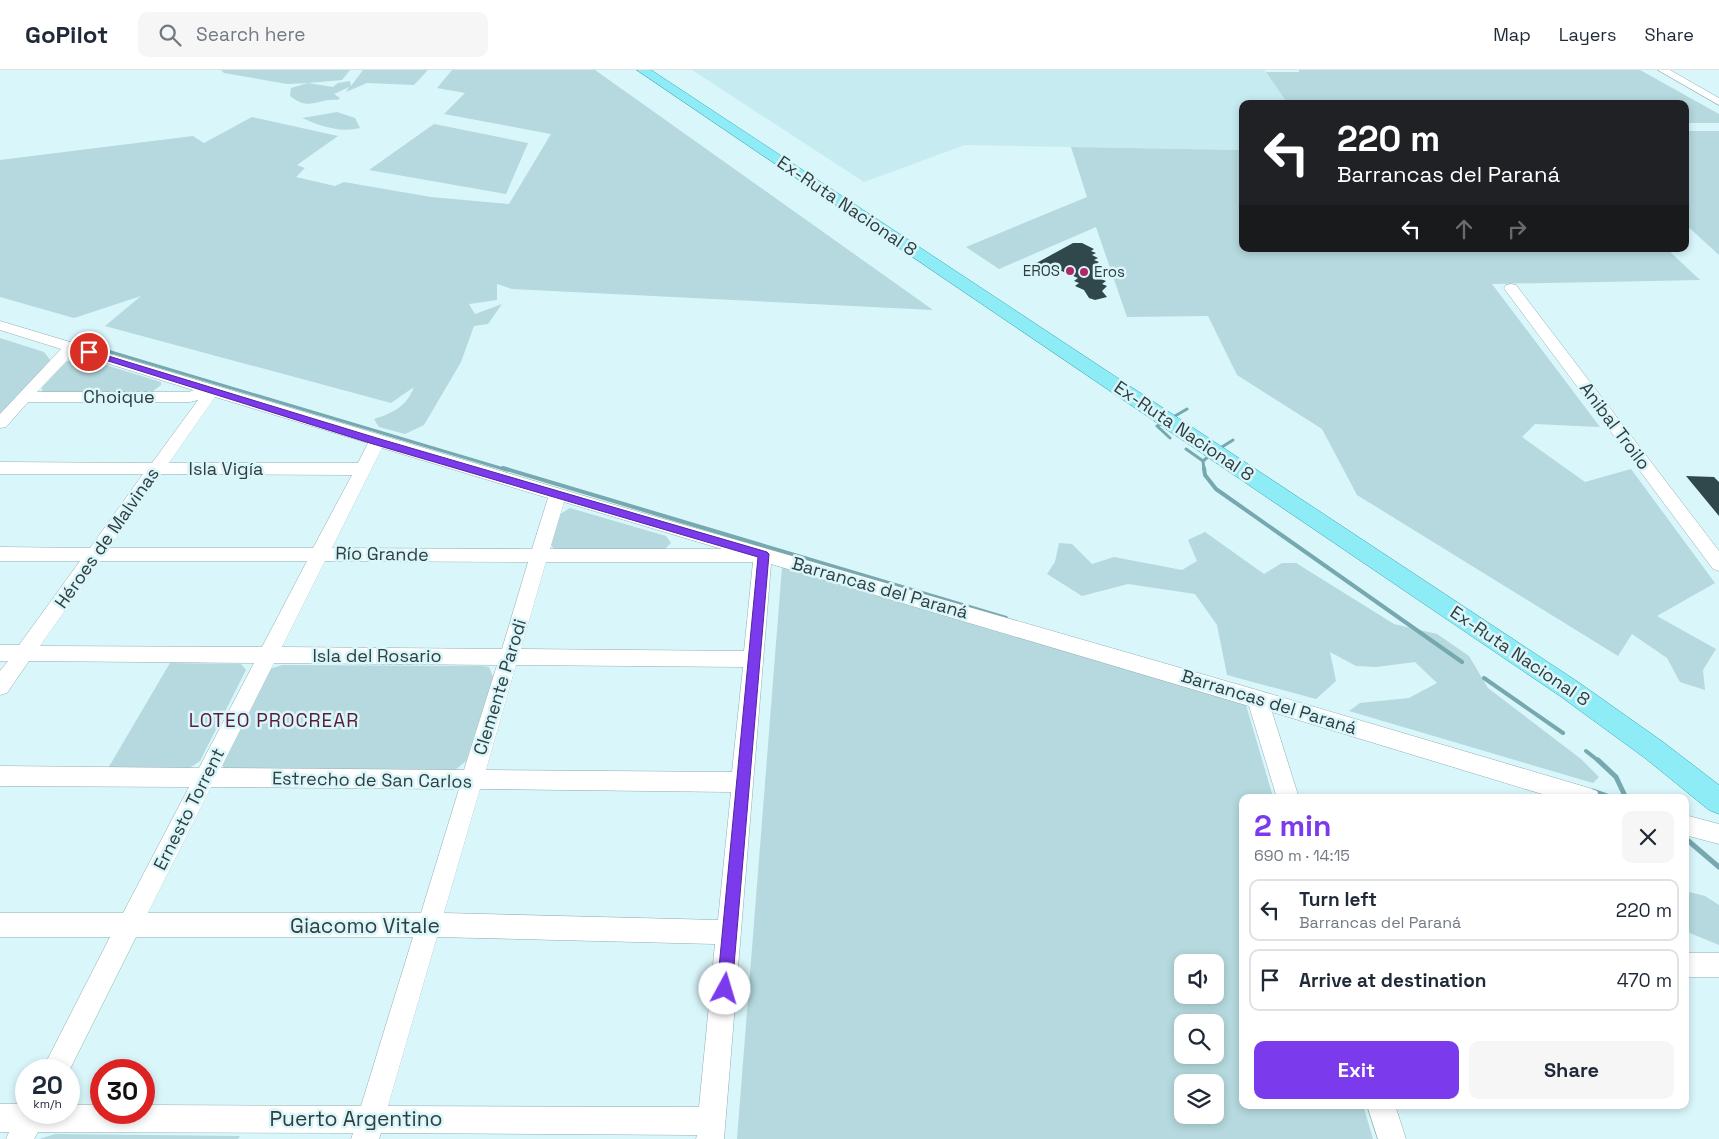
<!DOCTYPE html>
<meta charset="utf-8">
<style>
body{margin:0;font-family:"Space Grotesk",sans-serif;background:#f6f6f7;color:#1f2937;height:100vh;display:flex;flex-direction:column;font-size:19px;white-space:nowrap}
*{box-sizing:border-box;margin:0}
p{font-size:16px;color:#747a83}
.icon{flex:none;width:28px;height:28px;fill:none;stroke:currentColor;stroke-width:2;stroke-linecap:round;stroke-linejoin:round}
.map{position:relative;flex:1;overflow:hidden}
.side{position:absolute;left:1239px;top:724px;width:450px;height:315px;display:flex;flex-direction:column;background:#fff;border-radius:10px;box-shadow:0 2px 8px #0003}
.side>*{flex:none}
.hud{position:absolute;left:1239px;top:30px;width:450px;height:152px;border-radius:10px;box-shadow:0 2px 8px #0003;background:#202124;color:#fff;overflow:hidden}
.tools{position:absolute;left:1174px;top:884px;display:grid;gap:10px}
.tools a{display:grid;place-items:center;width:50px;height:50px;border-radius:10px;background:#fff;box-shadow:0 2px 8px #0003;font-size:25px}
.speed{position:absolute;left:15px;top:989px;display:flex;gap:10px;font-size:25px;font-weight:700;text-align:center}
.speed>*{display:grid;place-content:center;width:65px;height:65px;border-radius:50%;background:#fff;box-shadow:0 2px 8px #0003;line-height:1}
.speed small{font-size:12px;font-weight:400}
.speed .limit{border:8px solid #d22;background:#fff;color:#111}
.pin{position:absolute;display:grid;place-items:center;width:42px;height:42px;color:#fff;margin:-21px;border:2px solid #fff;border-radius:50%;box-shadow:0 1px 5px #0007}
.me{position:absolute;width:55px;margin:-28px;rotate:6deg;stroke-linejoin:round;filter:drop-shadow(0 0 4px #0008)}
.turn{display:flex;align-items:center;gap:18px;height:105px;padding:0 15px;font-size:22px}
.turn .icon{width:65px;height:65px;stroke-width:2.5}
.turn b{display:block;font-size:35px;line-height:42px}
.lanes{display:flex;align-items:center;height:48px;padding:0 15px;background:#0003;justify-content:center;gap:25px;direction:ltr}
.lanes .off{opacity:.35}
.round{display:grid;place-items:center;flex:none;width:52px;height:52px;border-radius:10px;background:#f6f6f7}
.head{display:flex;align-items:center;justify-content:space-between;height:85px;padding:0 15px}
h1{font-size:30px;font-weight:700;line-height:38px;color:#7c3aed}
.primary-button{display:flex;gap:10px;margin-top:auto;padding:10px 15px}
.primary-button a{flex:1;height:58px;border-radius:10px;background:#7c3aed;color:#fff;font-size:20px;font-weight:700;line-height:58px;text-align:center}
.primary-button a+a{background:#f6f6f7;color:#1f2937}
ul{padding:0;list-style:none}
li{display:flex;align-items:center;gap:15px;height:62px;margin:0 10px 8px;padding:0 5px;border:2px solid #e0e1e3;border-radius:10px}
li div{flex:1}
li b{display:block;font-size:19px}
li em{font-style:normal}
header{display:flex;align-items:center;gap:30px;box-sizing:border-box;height:70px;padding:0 25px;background:#fff;border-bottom:1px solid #e0e1e3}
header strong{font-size:24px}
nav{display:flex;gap:28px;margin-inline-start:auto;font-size:18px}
.search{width:350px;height:45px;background:#f6f6f7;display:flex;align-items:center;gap:12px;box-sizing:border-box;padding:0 18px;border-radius:10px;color:#747a83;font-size:19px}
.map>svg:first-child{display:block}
</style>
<header>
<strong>GoPilot</strong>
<div class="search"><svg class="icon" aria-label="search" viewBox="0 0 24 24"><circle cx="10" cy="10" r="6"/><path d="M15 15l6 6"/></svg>Search here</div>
<nav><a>Map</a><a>Layers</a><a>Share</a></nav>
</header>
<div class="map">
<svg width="1719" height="1069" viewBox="0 0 1719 1069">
<rect width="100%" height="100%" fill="#d9f6fa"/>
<!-- built -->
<path fill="#c6ecf1" d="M 692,0 L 1264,0 L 1289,34 L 1242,34 L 1242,80 L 965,75 L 864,112 Z"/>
<!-- green -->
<path fill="#b5d9de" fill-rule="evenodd" d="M 221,0 L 350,0 L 342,10 L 308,13 L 333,17 L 338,13 L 350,11 L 351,16 L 363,0 L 428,0 L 414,15 L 367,13 L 346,22 L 349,17 L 334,24 L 340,28 L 338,30 C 317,28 310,42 290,26 L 291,18 L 308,13 L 287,14 L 224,3 Z
M 452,0 L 595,0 L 933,240 L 512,219 L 497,214 L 497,230 L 469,234 L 475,244 L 502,234 L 488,254 L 474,256 L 461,292 L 424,355 L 405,364 L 379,357 L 374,349 C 393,343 407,336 414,317 L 391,333 L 105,256 L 141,226 L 74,248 L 0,227 L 0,90 L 193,66 L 204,73 L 252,47 L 338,66 L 297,95 L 305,98 L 296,107 L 335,116 L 344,112 L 431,127 L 509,134 L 551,64 L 444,44 L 465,23 L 437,18 Z
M 1299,0 L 1640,0 L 1719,44 L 1719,53 L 1685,53 L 1685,34 L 1288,34 L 1266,2 L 1299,2 Z
M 337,42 L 355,48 L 360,58 C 339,63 321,56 302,48 Z
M 434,54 L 528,73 L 506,124 L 369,100 Z
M 1685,61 L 1719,61 L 1719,185 L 1685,154 Z
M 1071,77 L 1242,80 L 1242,179 L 1667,179 L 1700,210 L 1492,214 L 1600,357 L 1535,354 L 1522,367 L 1585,412 L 1631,399 L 1715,513 L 1657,546 L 1716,579 L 1703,600 L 1705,620 L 1680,612 L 1667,588 L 1632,564 L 1618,586 L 1357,425 L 1322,359 L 1237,305 L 1208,246 L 1127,247 L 1096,157 L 999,199 L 966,177 L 1087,127 Z
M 0,268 L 44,282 L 51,291 L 0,346 Z
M 80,287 L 161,312 L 161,315 L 152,322 L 146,323 L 42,322 L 42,317 L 66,292 Z
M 570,438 L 666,466 L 671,473 L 663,481 L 555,480 L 550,474 L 560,444 Z
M 1205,462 L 1264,504 L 1282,493 L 1296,493 L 1394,554 L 1437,564 L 1469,586 L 1488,618 L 1581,689 L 1599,707 L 1593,713 L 1349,641 L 1360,633 L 1409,628 L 1437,613 L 1415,592 L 1376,597 L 1356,596 L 1330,582 L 1336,611 L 1316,629 L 1227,605 L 1217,555 L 1195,524 L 1128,514 L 1082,526 L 1047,504 L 1055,492 L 1059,473 L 1072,474 L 1092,494 L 1114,487 L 1182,500 L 1197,491 L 1188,470 Z
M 782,497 L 1246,635 L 1273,727 L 1242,728 L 1242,1035 L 1363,1035 L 1373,1069 L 737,1069 ZM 1182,892 L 1215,892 L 1215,925 L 1182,925 ZM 1182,952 L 1215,952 L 1215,985 L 1182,985 ZM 1182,1012 L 1215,1012 L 1215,1045 L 1182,1045 Z
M 170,593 L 241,594 L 246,600 L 200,691 L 188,699 L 107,700 Z
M 282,595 L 483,596 L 489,597 L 493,607 L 466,691 L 454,701 L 225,699 L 222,695 L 270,599 Z
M 1685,821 L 1705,826 L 1719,835 L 1719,875 L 1685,861 Z
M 55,1064 L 240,1066 L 238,1069 L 39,1069 Z"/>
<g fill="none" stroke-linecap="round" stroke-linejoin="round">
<!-- stream-far2 -->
<path stroke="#75a8af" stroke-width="3" d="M 74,271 L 507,400
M 1175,346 L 1187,339
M 1161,354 L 1157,356 L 1170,368
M 1222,377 L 1233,370
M 1186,379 L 1203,391
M 1204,400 L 1203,391 L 1209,386"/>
<!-- stream-far1 -->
<path stroke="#75a8af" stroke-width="4" d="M 503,398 L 1006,548
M 1204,398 L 1205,405 L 1216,419 L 1462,592
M 1484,608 L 1563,663
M 1586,681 L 1600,692"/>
<!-- stream -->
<path stroke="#75a8af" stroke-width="5" d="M 1598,690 L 1616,707 L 1626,728
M 1593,721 L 1613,728
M 1685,768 L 1719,797"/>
</g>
<!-- building -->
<path fill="#30484b" d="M 1073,173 L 1082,173 L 1094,179 L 1091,181 L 1096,183 L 1092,185 L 1098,188 L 1094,190 L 1099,192 L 1096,194 L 1101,197 L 1098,199 L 1103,201 L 1099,204 L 1105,207 L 1101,209 L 1106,211 L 1102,214 L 1107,216 L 1102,221 L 1107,227 L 1095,230 L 1089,228 L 1084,220 L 1075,216 L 1079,213 L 1074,211 L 1078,208 L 1050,196 L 1031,196 Z
M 1686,406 L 1714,407 L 1719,412 L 1719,446 Z"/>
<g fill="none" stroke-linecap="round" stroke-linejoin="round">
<!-- minor casing -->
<g stroke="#93aeb1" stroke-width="1">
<path id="minor" d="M 1658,0 L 1670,0 L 1719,28 L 1719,35 Z
M 1511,214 L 1516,215 L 1719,481 L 1719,501 L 1713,499 L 1506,221 L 1504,218 L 1506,215 Z
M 0,251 L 601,431 L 1257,620 L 1589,718 L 1597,721 L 1600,728 L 1555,728 L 1272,642 L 1299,728 L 1277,728 L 1249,636 L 771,494 L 724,1069 L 696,1069 L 697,1065 L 381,1063 L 379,1069 L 351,1069 L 353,1063 L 38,1062 L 34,1069 L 6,1069 L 9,1062 L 0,1062 L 0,1034 L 22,1034 L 26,1031 L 26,1042 L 69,1042 L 69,1035 L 101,1035 L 101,1042 L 144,1042 L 144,1035 L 361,1036 L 413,867 L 136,867 L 69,1001 L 42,1000 L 110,867 L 0,867 L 0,843 L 123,843 L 189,717 L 0,716 L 0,696 L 199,698 L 254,593 L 29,591 L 7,623 L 0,625 L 0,601 L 8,591 L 0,591 L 0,575 L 19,575 L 80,491 L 0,491 L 0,477 L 90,478 L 143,404 L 0,404 L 0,392 L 152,393 L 198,330 L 190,332 L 28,332 L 6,357 L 0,358 L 0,344 L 61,279 L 0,260 ZM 74,283 L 193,320 L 194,320 L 189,322 L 37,322 ZM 215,327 L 368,373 L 358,393 L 169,393 ZM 382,378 L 548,428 L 532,479 L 332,478 ZM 161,404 L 352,405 L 313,478 L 109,478 ZM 564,432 L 722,479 L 550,479 ZM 100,491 L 307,491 L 262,577 L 40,576 ZM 325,491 L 528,492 L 502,579 L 282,577 ZM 546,492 L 753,492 L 744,581 L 521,579 ZM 274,593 L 497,595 L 464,700 L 221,698 ZM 516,595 L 743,597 L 732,702 L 486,700 ZM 211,717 L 459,719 L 421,843 L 148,843 ZM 480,719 L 731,722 L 718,850 L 444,843 ZM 437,867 L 715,874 L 699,1037 L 388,1036 Z
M 1685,745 L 1719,754 L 1719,774 L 1685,765 Z
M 1685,883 L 1719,883 L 1719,907 L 1685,907 Z
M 1367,1035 L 1395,1035 L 1406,1069 L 1378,1069 Z"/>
</g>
<!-- major casing -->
<g stroke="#3ba6b2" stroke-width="1">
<path id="major" d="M 637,0 L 651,0 L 1578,612 L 1663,672 L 1719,715 L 1719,744 L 1709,740 L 1645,688 L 1560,626 Z"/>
</g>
<!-- minor -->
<use href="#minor" fill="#fff" fill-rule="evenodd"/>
<!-- major -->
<use href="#major" fill="#8decf6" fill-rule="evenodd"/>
</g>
<!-- route -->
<path fill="#7c3aed" stroke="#51269a" d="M 86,281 L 92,281 L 380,369 L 767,482 L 769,484 L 732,919 L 730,924 L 725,926 L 719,924 L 717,919 L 758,487 L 373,374 L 86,284 Z"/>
<!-- markers -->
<g fill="#af2769" stroke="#d9f6fa" stroke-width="2">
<circle cx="1070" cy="201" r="5"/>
<circle cx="1084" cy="202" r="5"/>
</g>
<g text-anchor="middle" stroke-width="5" stroke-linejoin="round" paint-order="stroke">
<!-- far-poi labels -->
<g font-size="15" fill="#313d3e" stroke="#d9f6fa" text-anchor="end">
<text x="1060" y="206">EROS</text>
<text x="1094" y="207" text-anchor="start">Eros</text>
</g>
<!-- street labels -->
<g font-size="18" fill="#313d3e" stroke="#d9f6fa">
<text transform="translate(847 136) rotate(34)" y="6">Ex-Ruta Nacional 8</text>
<text x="119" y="333">Choique</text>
<text transform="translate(1615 356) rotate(53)" y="6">Anibal Troilo</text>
<text transform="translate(1184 361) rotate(34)" y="6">Ex-Ruta Nacional 8</text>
<text x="226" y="405">Isla Vigía</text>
<text transform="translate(107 468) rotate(-55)" y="6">Héroes de Malvinas</text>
<text transform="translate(382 484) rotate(1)" y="6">Río Grande</text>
<text transform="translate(880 518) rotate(16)" y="6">Barrancas del Paraná</text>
<text x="377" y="592">Isla del Rosario</text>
<text transform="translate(1520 586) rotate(34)" y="6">Ex-Ruta Nacional 8</text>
<text transform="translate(500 617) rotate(-73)" y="6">Clemente Parodi</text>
<text transform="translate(1269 632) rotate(17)" y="6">Barrancas del Paraná</text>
<text transform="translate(372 710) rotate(1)" y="6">Estrecho de San Carlos</text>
<text transform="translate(189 739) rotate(-63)" y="6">Ernesto Torrent</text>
</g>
<!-- neighbourhood labels -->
<g font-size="19" letter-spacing="1" fill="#5c1b38" stroke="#d9f6fa">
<text x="274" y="657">LOTEO PROCREAR</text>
</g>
<!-- near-street labels -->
<g font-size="21" fill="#313d3e" stroke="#d9f6fa">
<text x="365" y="863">Giacomo Vitale</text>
<text x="356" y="1056">Puerto Argentino</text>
</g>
</g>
</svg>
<div class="tools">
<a><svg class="icon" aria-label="sound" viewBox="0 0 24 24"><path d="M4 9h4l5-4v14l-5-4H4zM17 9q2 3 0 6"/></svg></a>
<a><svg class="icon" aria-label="search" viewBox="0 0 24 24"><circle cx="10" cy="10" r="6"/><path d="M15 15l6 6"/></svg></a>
<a><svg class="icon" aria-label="layers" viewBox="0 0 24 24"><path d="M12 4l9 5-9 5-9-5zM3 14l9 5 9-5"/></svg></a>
</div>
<div class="speed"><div>20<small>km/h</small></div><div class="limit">30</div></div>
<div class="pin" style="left:89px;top:282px;background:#d93025"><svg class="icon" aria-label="arrive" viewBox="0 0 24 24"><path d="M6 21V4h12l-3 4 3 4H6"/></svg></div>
<svg class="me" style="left:725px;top:919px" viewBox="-20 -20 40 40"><circle r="19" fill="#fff"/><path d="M0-13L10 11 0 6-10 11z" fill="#7c3aed"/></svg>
<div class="hud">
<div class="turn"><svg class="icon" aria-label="left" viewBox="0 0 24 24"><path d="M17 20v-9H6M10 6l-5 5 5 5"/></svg><div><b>220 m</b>Barrancas del Paraná</div></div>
<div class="lanes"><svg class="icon" aria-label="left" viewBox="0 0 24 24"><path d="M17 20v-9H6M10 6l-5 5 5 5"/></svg><svg class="icon off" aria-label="ahead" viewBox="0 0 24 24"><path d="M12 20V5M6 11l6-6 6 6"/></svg><svg class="icon off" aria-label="right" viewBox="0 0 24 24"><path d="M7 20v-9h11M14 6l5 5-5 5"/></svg></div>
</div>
<section class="side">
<div class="head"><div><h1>2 min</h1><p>690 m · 14:15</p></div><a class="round"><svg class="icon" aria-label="close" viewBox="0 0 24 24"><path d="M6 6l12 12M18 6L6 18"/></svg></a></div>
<ul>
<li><svg class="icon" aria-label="left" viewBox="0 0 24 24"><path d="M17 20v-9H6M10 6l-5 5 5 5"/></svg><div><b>Turn left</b><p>Barrancas del Paraná</p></div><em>220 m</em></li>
<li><svg class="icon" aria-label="arrive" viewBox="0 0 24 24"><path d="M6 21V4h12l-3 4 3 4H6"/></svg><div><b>Arrive at destination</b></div><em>470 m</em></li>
</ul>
<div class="primary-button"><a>Exit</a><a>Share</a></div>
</section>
</div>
